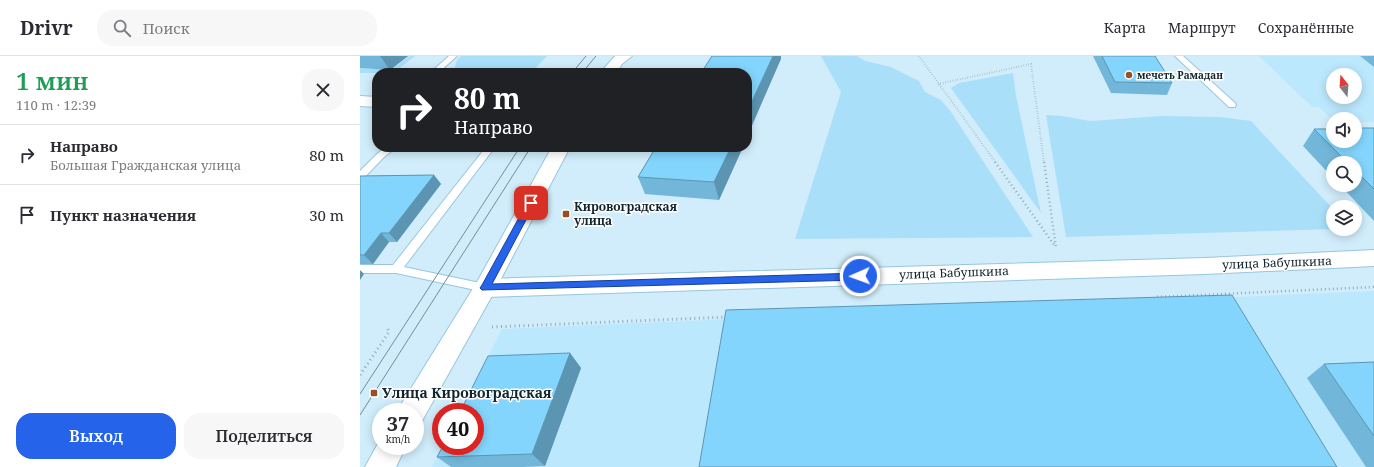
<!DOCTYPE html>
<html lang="ru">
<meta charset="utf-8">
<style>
body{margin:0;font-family:"Noto Serif",serif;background:#f7f7f7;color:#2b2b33;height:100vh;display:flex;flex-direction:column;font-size:15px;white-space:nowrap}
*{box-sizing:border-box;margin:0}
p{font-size:13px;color:#7c7c81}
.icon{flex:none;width:22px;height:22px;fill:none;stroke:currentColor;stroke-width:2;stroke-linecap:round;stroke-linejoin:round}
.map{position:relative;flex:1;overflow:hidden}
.side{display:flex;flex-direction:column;background:#fff;width:360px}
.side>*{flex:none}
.hud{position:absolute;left:12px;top:12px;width:380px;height:84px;border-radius:16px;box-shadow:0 2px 10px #0003;background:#202124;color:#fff;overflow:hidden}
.needle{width:26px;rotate:343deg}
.buttons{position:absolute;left:966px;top:12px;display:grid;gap:8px}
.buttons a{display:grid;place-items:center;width:36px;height:36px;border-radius:50%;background:#fff;box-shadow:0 2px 10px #0003;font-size:20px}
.speed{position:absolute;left:12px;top:347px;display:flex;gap:8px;font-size:20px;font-weight:700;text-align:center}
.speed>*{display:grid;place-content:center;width:52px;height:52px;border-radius:50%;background:#fff;box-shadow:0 2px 10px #0003;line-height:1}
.speed small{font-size:10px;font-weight:400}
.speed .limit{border:6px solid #d22;background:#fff;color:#111}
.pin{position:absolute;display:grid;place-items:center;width:34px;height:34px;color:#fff;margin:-17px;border-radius:8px;box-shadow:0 2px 6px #0006}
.me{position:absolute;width:44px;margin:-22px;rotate:268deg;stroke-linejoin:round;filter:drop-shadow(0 0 3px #0008)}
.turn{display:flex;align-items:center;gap:14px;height:84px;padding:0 16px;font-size:18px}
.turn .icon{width:52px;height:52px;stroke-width:2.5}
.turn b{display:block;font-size:28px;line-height:34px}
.round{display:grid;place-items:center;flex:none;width:42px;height:42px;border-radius:16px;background:#f7f7f7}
.headline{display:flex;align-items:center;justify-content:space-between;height:68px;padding:0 16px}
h1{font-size:24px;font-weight:600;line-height:30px;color:#1e9e55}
.cta{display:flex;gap:8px;margin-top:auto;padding:8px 16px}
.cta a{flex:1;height:46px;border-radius:16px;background:#2563eb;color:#fff;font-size:16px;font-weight:600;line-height:46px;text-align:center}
.cta a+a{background:#f7f7f7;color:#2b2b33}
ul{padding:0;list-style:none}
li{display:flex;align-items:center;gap:12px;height:60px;padding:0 16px;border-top:1px solid #e1e1e2}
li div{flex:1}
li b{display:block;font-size:15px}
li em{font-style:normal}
header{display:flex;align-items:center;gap:24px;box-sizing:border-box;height:56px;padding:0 20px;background:#fff;border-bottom:1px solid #e1e1e2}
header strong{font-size:19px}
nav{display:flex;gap:22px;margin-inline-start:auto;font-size:14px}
.search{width:280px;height:36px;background:#f7f7f7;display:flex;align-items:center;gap:10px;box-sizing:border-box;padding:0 14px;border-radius:16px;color:#7c7c81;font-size:15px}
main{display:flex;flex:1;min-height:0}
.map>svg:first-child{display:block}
</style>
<header>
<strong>Drivr</strong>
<div class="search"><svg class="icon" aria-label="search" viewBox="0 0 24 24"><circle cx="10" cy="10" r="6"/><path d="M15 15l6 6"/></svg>Поиск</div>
<nav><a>Карта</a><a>Маршрут</a><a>Сохранённые</a></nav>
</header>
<main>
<section class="side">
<div class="headline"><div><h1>1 мин</h1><p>110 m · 12:39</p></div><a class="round"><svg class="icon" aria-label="close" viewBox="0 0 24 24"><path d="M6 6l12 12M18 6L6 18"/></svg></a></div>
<ul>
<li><svg class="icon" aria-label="right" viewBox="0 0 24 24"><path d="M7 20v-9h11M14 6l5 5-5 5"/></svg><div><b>Направо</b><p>Большая Гражданская улица</p></div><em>80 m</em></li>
<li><svg class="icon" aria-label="arrive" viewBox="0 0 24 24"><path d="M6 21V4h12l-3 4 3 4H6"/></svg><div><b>Пункт назначения</b></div><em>30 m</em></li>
</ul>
<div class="cta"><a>Выход</a><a>Поделиться</a></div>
</section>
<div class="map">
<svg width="1014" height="411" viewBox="0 0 1014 411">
<rect width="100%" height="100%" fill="#d1edfb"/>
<!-- built -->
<path fill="#bce8fe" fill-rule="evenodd" d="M 899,0 L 1014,0 L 1014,66 L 995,66 L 995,63 L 973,63 L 973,64 L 959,51 L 952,51 ZM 973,19 L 995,19 L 995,41 L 973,41 Z
M 1014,235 L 1014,411 L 72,411 L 83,390 L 115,390 L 115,356 L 100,356 L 142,273 Z"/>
<!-- green -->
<path fill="#aadff9" d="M 49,0 L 55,0 L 33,17 L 0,17 L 0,12 L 31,14 Z
M 101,0 L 187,0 L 172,16 L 94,14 L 97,4 Z
M 461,0 L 497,0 L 505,5 L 531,11 L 559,25 L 565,36 L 581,44 L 591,56 L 673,181 L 435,183 L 481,36 Z
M 653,17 L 656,40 L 681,157 L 591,32 L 599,27 Z
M 686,59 L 703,60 L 730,65 L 802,60 L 860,61 L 891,65 L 973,153 L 973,173 L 977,173 L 706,181 Z"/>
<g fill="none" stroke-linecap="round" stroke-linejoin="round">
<!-- service casing -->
<g stroke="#98c6dd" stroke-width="2">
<path id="service" d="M 89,0 L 97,0 L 78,17 L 70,17 Z
M 815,0 L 823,0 L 875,47 L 876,49 L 875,51 L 869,51 Z
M 26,91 L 36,91 L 23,102 L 3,123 L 0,124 L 0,115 L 17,98 Z
M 126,91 L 135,91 L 44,211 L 125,228 L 129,229 L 131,232 L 129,235 L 125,236 L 36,217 L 0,217 L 0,209 L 33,209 Z"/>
</g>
<!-- tertiary casing -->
<g stroke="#98c6dd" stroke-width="2">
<path id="tertiary" d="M 0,40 L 17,41 L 17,51 L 0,50 Z
M 1014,194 L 1014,210 L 845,218 L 125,241 L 117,238 L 114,232 L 117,226 L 125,223 L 845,202 Z"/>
</g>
<!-- secondary casing -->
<g stroke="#98c6dd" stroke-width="2">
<path id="secondary" d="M 255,0 L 272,0 L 262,8 L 256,17 L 240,17 Z
M 192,91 L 210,91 L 133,238 L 62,365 L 55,368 L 55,356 L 38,356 L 42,347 L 117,226 Z
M 21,382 L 21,390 L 46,390 L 36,411 L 5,411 Z"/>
</g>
<!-- path-far2 -->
<path stroke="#92abb7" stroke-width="2" stroke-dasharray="0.5 2" stroke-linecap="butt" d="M 559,0 L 636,107
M 578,28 L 671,8 L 684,107"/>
<!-- path-far1 -->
<path stroke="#92abb7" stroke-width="2.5" stroke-dasharray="1 3" stroke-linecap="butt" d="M 635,106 L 695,190
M 684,106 L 696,192
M 797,241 L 1014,231"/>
<!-- path -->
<path stroke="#92abb7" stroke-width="3" stroke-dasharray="1 3.5" stroke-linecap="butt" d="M 797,241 L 802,241
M 132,271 L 367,261
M 0,319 L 29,276 L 27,270"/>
<!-- service -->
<use href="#service" fill="#fff" fill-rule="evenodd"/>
<!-- tertiary -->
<use href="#tertiary" fill="#fff" fill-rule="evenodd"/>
<!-- secondary -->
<use href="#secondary" fill="#fff" fill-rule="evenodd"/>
<!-- tram -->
<path stroke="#758c98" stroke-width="1" d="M 212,17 L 226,0
M 222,17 L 236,0
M 0,338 L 160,91
M 0,359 L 171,91"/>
</g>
<!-- wall -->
<path fill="#72b7da" d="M 0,0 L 48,0 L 30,14 L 0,12 Z
M 733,0 L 795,0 L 812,27 L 807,39 L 751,37 Z
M 1000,0 L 1014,0 L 1014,11 Z
M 1014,72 L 1014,165 L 980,129 L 995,129 L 995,107 L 973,107 L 973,122 L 943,90 L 954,73 Z
M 296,91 L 383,91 L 359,144 L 285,138 L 278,121 Z
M 74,119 L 81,128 L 37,186 L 29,186 L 13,208 L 0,208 L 0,120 Z
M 210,297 L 221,312 L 185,410 L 163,411 L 91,411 L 77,401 Z
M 1014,306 L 1014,411 L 1006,411 L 947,322 L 964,308 Z"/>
<!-- shaded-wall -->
<path fill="#5c95b1" d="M 20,0 L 48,0 L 30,14 Z
M 413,0 L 421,0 L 421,3 L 387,81 L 387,56 Z
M 371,91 L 383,91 L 359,144 L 354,126 Z
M 74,119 L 81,128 L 37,186 L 29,177 Z
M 21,177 L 29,186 L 13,208 L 4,199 Z
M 0,214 L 4,218 L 0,224 Z
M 210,297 L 221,312 L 185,410 L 172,398 Z"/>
<!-- building -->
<path fill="#84d5fd" stroke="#5c95b1" d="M 352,0 L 413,0 L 387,56 L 387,17 L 341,17 Z
M 742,0 L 795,0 L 812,27 L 755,26 Z
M 995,72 L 1014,72 L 1014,133 L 995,114 L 995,107 L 988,107 L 954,73 L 973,73 L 973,85 L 995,85 Z
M 296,91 L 371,91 L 354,126 L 278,121 Z
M 74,119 L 29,177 L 21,177 L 4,199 L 0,199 L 0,120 Z
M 872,239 L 977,411 L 339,411 L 366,254 Z
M 210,297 L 172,398 L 77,401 L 83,390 L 115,390 L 115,356 L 100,356 L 128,300 Z
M 1014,306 L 1014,380 L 964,308 Z"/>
<!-- route -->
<path fill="#2563eb" stroke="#184099" d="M 171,144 L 175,147 L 132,228 L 500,217 L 505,220 L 500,224 L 122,234 L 120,232 L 122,229 L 167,147 Z"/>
<!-- markers -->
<g fill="#955025" stroke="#fff" stroke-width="1.5">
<circle cx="769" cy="19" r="4"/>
<rect x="202" y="154" width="8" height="8" rx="2"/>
<rect x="10" y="333" width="8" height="8" rx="2"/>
</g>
<g text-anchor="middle" stroke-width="3" stroke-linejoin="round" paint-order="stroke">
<!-- far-poi labels -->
<g font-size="10" font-weight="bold" fill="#12242d" stroke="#fff" text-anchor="start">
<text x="777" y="23">мечеть Рамадан</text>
</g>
<!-- poi labels -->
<g font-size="12" font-weight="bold" fill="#12242d" stroke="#fff" text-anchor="start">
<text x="214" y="155">Кировоградская<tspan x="214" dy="14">улица</tspan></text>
</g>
<!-- street labels -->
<g font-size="12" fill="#12242d" stroke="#fff">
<text transform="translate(917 207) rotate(-2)" y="4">улица Бабушкина</text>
<text transform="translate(594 217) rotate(-2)" y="4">улица Бабушкина</text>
</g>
<!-- near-poi labels -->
<g font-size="14" font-weight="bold" fill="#12242d" stroke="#fff" text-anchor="start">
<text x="22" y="342">Улица Кировоградская</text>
</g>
</g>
</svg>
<div class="buttons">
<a><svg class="needle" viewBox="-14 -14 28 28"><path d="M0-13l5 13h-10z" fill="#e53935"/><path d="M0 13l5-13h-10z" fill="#7c7c81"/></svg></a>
<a><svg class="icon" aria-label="sound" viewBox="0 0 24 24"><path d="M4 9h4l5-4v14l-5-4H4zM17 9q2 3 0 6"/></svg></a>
<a><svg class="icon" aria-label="search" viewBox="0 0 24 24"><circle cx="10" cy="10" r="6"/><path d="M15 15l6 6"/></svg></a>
<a><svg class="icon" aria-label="layers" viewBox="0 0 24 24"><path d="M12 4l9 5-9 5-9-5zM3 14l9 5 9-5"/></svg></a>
</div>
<div class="speed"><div>37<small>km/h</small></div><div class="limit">40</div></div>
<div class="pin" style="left:171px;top:147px;background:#d93025"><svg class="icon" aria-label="arrive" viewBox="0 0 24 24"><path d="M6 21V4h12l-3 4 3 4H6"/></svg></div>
<svg class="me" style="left:500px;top:220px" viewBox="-20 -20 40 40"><circle r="17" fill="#2563eb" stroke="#fff" stroke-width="3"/><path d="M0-11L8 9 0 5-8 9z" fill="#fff"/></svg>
<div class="hud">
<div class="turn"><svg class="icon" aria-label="right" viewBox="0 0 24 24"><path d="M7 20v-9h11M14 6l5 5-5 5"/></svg><div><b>80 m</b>Направо</div></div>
</div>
</div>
</main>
